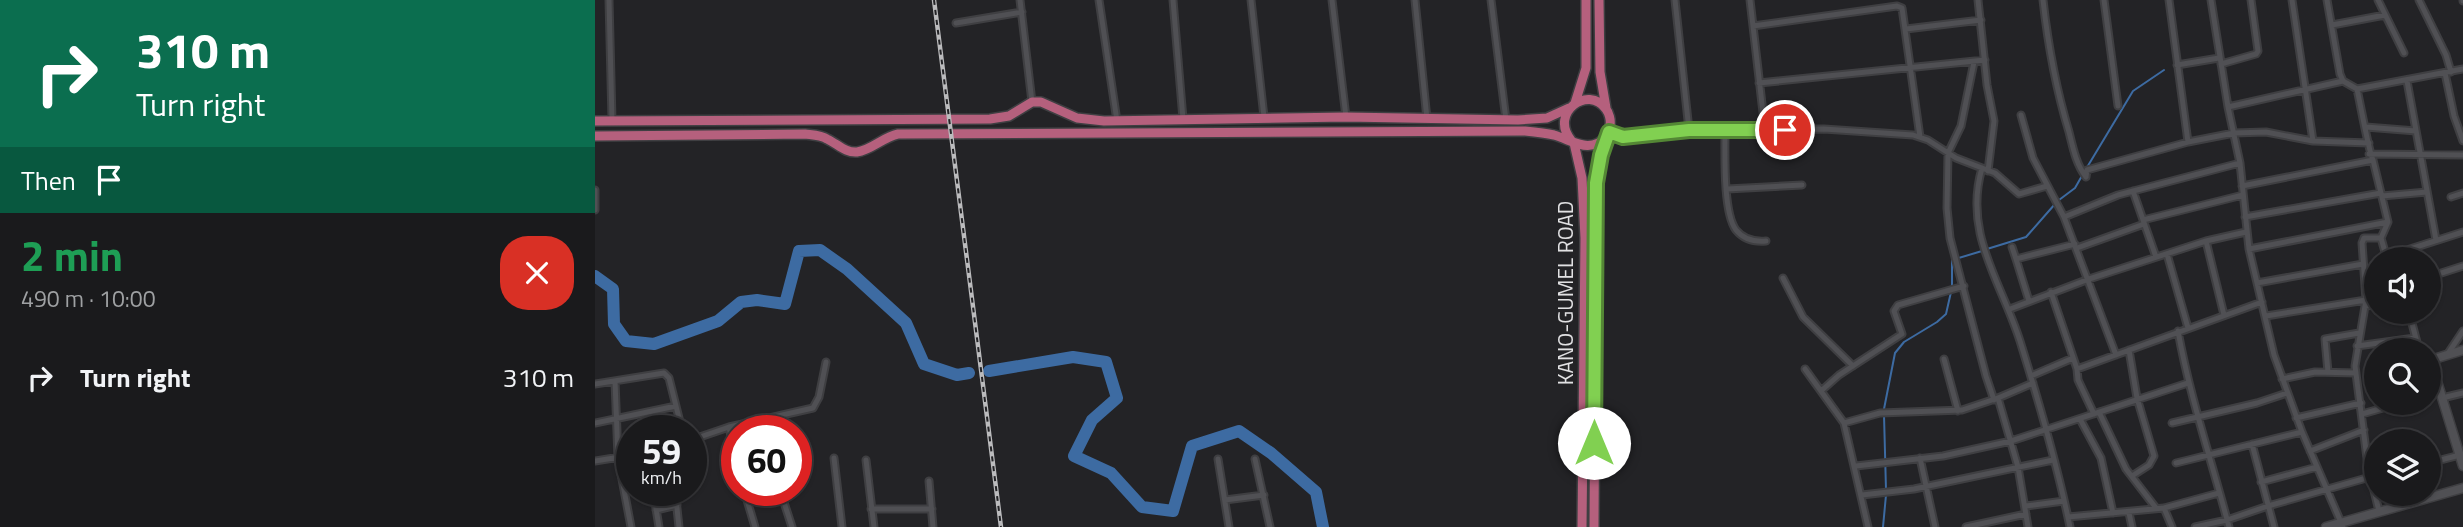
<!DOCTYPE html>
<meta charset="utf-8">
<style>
body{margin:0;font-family:"Titillium Web",sans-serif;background:#272729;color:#f1f3f6;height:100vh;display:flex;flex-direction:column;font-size:26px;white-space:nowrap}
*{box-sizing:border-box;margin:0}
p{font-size:23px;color:#9fa1a3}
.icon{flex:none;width:38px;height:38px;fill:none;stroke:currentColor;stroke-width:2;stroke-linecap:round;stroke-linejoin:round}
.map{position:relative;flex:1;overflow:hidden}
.side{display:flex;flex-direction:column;background:#1a1a1c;width:595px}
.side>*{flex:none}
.top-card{background:#0b6e4f;color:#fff;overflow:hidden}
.controls{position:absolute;left:1769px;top:247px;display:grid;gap:14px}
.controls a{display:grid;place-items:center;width:77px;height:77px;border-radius:50%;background:#1a1a1c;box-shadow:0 2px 5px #0004,0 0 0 2px #38383b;font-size:35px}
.speed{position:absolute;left:21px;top:415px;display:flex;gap:14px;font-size:35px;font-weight:700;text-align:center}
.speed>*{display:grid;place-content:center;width:91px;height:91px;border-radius:50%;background:#1a1a1c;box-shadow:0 2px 5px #0004,0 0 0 2px #38383b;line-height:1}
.speed small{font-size:18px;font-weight:400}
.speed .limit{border:10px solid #d22;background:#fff;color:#111}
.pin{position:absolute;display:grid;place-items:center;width:60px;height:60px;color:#fff;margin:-30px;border:4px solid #fff;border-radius:50%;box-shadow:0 2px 7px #0007}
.me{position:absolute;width:77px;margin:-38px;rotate:0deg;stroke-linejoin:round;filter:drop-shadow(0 0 5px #0008)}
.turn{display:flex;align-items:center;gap:24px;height:147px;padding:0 21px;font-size:32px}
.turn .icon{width:91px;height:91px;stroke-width:2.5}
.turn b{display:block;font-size:49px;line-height:60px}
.then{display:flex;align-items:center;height:66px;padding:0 21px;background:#0003;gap:14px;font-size:26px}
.round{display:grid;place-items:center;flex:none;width:74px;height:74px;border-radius:28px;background:#272729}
.headline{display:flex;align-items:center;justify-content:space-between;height:119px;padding:0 21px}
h1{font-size:42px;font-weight:700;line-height:52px;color:#1e9e55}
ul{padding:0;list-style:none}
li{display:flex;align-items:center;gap:21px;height:91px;padding:0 21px}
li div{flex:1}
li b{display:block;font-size:26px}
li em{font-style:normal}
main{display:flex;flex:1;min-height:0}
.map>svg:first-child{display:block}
</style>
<main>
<section class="side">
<div class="top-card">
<div class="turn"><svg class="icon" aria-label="right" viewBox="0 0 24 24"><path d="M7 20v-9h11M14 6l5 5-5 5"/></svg><div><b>310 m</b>Turn right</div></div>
<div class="then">Then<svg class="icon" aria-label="arrive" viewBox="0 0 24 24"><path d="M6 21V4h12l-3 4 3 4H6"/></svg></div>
</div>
<div class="headline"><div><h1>2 min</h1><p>490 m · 10:00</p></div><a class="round" style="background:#d93025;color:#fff"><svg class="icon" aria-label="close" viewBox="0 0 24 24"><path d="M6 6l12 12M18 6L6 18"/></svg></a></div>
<ul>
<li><svg class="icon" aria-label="right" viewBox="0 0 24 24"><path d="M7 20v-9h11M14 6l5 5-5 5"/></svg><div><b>Turn right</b></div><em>310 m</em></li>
</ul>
</section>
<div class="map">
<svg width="1868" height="527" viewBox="0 0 1868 527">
<rect width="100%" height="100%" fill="#232326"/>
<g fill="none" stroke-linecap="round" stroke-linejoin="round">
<!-- stream -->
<path stroke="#3d6ba2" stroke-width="2" d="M 1491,169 L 1538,91 L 1569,70
M 1464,200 L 1480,188 L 1488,174
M 1392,249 L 1431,237 L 1460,204
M 1357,287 L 1357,260 L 1387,251
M 1289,409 L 1300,353 L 1309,342 L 1342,322 L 1351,314 L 1356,292
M 1289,415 L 1291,490
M 1288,527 L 1291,495"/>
<!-- river -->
<path stroke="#3d6ba2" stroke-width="12" d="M 0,276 L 18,289 L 19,324 L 31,341 L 59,344 L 123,321 L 146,302 L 162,300 L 190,304 L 204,251 L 225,250 L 252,269 L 311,323 L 329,364 L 362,375 L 374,373
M 394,371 L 478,357 L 511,362 L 522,398 L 497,420 L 479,456 L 516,473 L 547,507 L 578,511 L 597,446 L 644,431 L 676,453 L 721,492 L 728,527"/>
<!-- street casing -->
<g stroke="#3f3f42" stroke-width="9">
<path id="street" d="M 14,0 L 17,120
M 425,0 L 437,102
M 504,0 L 522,121
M 578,0 L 588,119
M 656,0 L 669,117
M 737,0 L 751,117
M 820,0 L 832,119
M 896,0 L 911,120
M 1080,0 L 1094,130
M 1155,0 L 1170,130
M 1383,0 L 1392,85 L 1399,121 L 1393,171
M 1448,0 C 1453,45 1461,89 1474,132 C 1478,148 1481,164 1491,177
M 1509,0 L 1523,106
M 1574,0 L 1593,142
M 1616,0 L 1633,107 L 1645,163 L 1654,249 L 1679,355 L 1707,432 L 1748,527
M 1697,0 L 1718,141
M 1732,0 L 1745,74 L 1748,81 L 1762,89 L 1868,69
M 1783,0 L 1809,53
M 1824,0 L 1851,55 L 1856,72
M 1868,0 L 1868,1
M 361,23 L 427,12
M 1737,25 L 1790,15
M 1158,26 L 1302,6 L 1307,8 L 1325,137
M 1311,29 L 1386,20
M 1379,62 L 1366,126 L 1353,153 L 1352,208 L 1355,238 L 1391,376 L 1399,400
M 1626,64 L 1661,54 L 1663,51 L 1656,0
M 1582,65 L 1624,58
M 1850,73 L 1859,116 L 1868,141
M 1812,81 L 1841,240
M 1164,83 L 1390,60
M 1762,89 C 1765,102 1774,153 1778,160 L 1793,222 L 1786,238 L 1792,259
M 1633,107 L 1748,81
M 1426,115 L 1438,158 L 1469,217 L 1521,355
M 1771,127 L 1821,131
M 1130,131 C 1130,154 1128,213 1141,230 C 1149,240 1159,242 1171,241
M 1014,132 L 1028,137 L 1094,130 L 1229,129 L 1318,135 L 1333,140 L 1361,158 L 1400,173 L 1424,194 L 1452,186
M 1774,154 L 1868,155
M 1387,168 C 1368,234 1406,281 1425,341 C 1444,402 1462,464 1475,527
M 1491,177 L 1492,170 L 1593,142 L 1639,133 L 1671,132 L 1718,141 L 1774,143
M 1647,186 L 1778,160
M 1132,189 L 1207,185
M 0,190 L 0,210
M 1538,191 L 1561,257
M 1787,196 L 1832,192
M 1856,197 L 1868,193
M 1469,217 L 1523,195 L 1645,163
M 1650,217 L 1786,193
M 1548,220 L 1648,195
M 1611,241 L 1629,315
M 1417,247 L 1421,259
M 1482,248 L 1549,224
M 1654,249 L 1793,222
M 1572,254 L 1593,328
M 1790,257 L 1868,232
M 1834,277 L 1868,266
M 1188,278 L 1208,317 L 1258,366
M 1662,283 L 1768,264
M 1456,292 L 1482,369 L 1483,380 L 1499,414
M 1434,301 L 1421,259 L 1480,244
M 1770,306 L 1782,305
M 1415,309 L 1494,279 L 1611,241 L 1651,232
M 1814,312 L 1824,350
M 1671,316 L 1771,300
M 1583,331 C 1595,398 1617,462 1634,527
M 1762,346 L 1820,338
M 1534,350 L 1542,398 L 1559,456 L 1554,465 L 1537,476
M 1852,355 L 1868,331
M 1349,359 L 1363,411
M 1210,369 L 1249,423 L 1273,527
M 1482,369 L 1667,302
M 1733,372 L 1730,339 L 1764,333
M 1436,376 L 1478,358
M 1687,379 L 1720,372 L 1761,373
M 20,381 L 23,458 L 36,527
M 0,384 L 69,373 L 74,378 L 81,406
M 1226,391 L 1244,375 L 1307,334 L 1299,311 L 1303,305 L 1369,286
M 1834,396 L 1844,393
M 1403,398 L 1423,467 L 1433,527
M 1847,398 L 1868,393
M 1504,412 L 1531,469 L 1561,508
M 1767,414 L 1809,402
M 1701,418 L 1766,403
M 1485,419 L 1506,458 L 1518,513
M 0,423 L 81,406 L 87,430
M 1249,423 L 1285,413 L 1367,410 L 1403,398 L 1438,383
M 1577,423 L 1662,403 L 1692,393
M 134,427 L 142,464
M 96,440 L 134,427 L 218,408 L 224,397 L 231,362
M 1657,444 L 1679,527
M 1715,451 L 1769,430
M 239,458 L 247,527
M 1325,458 L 1340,527
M 623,459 L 634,527
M 660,459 L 675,527
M 271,460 L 279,527
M 0,461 L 37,455
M 1581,463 L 1707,432
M 1834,463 L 1865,455
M 1261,466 L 1348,456 L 1416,441 L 1593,383
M 334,481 L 338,527
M 1666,482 L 1722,467
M 58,490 L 64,527
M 80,490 L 84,527
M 149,490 L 160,527
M 185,490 L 197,527
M 1267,495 L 1319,489 L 1458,460
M 630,500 L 669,495
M 1431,506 L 1469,501
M 1569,508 L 1577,527
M 276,509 L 337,509
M 61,510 L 82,505
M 1784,511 L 1773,466 L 1760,366 L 1771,300 L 1767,243 L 1769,238 L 1786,238
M 1534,513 L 1537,527
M 1473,517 L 1569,508 L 1624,493
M 1371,527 L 1431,514
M 1600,527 L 1632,520 L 1673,506 L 1782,475"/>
</g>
<!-- secondary casing -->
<g stroke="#3f3f42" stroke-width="11">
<path id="secondary" d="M 1868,350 L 1839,359 L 1837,365 L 1868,466
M 1731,527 L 1868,488"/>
</g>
<!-- primary casing -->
<g stroke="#3f3f42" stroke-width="12">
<path id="primary" d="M 1004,0 L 1005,72 L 1011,108
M 980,103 L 991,68 L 991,0
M 0,121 L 395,119 L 414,116 L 437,102 L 446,102 L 482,118 L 509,121 L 751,117 L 923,120 L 952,118 L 974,108
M 0,136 L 210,134 C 218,135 226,135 232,139 C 243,144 250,153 262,152 C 277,150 288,137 303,134 L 930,131 C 940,132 950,133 959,135 C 979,141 995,155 1012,136
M 976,140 C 954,113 993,84 1011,109 C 1014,113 1016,120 1015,125 C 1015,132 1011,139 1009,146 C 1005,158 1003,170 1001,183 L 999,527
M 979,143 L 987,178 L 990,238 L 987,527"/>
</g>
<!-- street -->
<use href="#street" stroke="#505054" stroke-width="5"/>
<!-- secondary -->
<use href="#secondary" stroke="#505054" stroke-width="8"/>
<!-- primary -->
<use href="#primary" stroke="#b5607d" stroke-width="9"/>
<!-- rail casing -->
<g stroke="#bbbbbd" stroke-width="4.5">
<path id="rail" d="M 339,0 L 406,527"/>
</g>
<!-- rail -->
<use href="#rail" stroke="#232326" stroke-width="2" stroke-dasharray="5" stroke-linecap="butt"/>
</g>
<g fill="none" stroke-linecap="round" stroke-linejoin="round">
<!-- route casing -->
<g stroke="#548735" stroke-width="18">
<path id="route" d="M 999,443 L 1001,183 L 1006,155 L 1014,132 L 1028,137 L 1094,130 L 1190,130"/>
</g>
<!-- route -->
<use href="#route" stroke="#81d051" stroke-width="12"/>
</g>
<g text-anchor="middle" stroke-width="5" stroke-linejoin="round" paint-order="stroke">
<!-- street labels -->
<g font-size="21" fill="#e1e1e3" stroke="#232326">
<text transform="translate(971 293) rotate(-90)" y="7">KANO-GUMEL ROAD</text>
</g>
</g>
</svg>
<div class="controls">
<a><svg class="icon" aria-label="sound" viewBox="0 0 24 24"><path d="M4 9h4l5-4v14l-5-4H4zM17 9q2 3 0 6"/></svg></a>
<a><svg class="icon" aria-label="search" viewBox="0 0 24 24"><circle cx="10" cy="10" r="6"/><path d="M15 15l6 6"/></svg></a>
<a><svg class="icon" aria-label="layers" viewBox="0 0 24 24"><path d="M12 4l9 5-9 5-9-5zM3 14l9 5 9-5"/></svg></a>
</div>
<div class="speed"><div>59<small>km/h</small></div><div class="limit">60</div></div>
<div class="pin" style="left:1190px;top:130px;background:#d93025"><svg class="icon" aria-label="arrive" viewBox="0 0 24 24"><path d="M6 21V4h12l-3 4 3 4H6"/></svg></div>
<svg class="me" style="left:999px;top:443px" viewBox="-20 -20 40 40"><circle r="19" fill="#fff"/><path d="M0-13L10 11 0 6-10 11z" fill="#81d051"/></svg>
</div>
</main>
